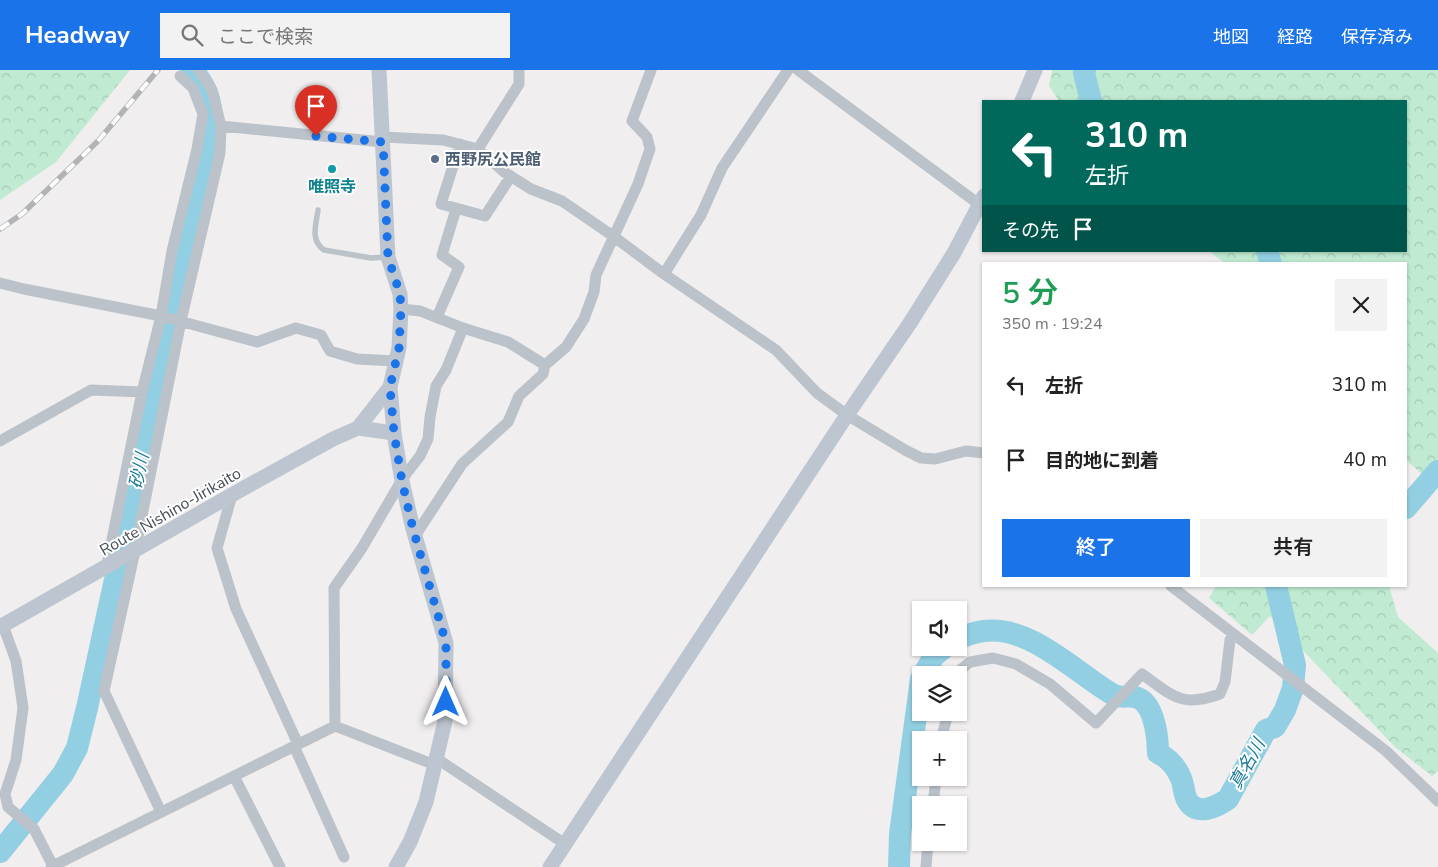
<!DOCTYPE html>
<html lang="ja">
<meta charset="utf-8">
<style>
body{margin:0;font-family:"Nunito Sans","Noto Sans JP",sans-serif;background:#f2f2f2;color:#222;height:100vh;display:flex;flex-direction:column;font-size:19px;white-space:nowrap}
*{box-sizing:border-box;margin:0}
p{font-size:16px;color:#767676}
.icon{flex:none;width:28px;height:28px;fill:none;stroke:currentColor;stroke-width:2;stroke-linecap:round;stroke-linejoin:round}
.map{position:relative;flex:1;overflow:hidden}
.side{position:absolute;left:982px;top:192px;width:425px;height:325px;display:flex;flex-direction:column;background:#fff;border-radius:0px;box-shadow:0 1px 4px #0004}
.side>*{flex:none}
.guide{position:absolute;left:982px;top:30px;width:425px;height:152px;border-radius:0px;box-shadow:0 1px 4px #0004;background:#00695c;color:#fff;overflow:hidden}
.fabs{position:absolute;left:912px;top:531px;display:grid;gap:10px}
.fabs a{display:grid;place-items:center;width:55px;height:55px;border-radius:0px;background:#fff;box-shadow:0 1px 4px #0004;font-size:25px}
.pin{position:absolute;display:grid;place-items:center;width:42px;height:42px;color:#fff;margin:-51px -21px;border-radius:50% 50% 50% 0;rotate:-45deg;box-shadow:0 0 5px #0007}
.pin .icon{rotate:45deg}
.me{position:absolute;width:55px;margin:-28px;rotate:0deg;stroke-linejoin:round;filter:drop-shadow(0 0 4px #0008)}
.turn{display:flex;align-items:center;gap:18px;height:105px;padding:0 20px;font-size:22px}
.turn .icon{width:65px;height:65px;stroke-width:2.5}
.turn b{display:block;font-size:35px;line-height:42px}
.then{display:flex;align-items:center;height:48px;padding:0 20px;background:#0003;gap:10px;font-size:19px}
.round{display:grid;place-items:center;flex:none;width:52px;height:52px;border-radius:0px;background:#f2f2f2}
.summary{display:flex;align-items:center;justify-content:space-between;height:85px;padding:0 20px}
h1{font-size:30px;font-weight:600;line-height:38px;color:#1e9e55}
.primary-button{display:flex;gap:10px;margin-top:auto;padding:10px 20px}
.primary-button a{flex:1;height:58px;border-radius:0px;background:#1a73e8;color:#fff;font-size:20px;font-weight:600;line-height:58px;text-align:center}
.primary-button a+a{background:#f2f2f2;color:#222}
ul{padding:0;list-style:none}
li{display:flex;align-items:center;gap:15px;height:75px;padding:0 20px}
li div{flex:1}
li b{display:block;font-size:19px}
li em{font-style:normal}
header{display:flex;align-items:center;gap:30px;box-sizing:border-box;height:70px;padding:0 25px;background:#1a73e8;color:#fff}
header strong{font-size:24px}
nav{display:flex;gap:28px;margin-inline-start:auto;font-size:18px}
.search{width:350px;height:45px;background:#f2f2f2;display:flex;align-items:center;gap:12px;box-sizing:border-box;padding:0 18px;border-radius:0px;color:#767676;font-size:19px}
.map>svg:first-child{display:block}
</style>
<header>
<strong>Headway</strong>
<div class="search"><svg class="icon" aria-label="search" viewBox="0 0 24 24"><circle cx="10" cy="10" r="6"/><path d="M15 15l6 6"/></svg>ここで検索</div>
<nav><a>地図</a><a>経路</a><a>保存済み</a></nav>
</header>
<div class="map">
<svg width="1438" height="797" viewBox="0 0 1438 797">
<defs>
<pattern id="forest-crowns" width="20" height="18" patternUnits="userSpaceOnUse" patternTransform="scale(1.25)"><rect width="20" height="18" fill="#c0ead1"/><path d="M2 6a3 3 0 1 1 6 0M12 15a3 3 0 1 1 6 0" fill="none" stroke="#a6cab6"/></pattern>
</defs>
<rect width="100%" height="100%" fill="#f0eeee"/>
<!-- forest -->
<path fill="url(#forest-crowns)" d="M 0,0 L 130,0 L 56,92 L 0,130 Z
M 1052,0 L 1438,0 L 1438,418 L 1406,390 L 1406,194 L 1226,194 L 1209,181 L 1406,181 L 1406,31 L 1059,31 L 1049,16 Z
M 1216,516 L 1389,516 L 1398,547 L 1438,583 L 1438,701 L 1432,706 L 1395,677 L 1270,546 L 1252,565 L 1209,528 Z"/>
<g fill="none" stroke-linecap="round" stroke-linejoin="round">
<!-- river -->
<path stroke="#92cfe2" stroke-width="22" d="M 1085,0 L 1084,3 L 1091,31
M 1267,181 L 1271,194
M 1406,438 L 1438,401
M 959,568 C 967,565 976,562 984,561 C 1030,555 1076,603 1112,624 C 1123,631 1133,621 1144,632 C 1155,643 1158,668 1158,683 C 1168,688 1174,694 1179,704 C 1184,712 1183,722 1187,730 C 1197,747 1216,737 1228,729 L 1266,660 L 1275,657 L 1285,640 L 1293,618 L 1295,595 L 1276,516
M 923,605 L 934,586 L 944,578
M 0,782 L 63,704 L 77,678 L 87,638 L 212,64 C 213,40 210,18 192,0
M 899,797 L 900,764 L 921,609"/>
<!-- lane -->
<path stroke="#bbc2c9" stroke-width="5.5" d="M 318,140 C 316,155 310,170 324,180 L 371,188 L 388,187"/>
<!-- street -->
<path stroke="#bbc2c9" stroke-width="11" d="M 199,0 L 212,20 L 221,56 L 383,72
M 798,0 L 980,135
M 180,6 L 193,18 L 203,44 L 197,79 L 172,181 L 161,246 L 257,272 L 296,258 L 321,265 L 330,281 L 357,289 L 396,291
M 383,67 L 443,70 L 478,79 L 504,102 L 531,119 L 562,131 L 613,166 L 664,204 L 776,280 L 817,323 L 847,345 L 905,380 L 921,388 L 935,389 L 966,381 L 984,383
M 460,74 L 441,134 L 485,146 L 511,106
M 478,79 L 519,14 L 519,0
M 664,204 L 701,145 L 722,98 L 788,0
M 0,213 L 24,219 L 161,246 L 142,322 L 108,489 L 108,496
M 401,239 L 420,241 L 463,258
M 437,247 L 459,197 L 442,185 L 456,139
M 0,371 L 91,320 L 142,322
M 232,425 L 217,478 L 236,539 L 298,674
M 415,466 L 462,394 L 508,352 L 519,326 L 543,304 L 545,295
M 1171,516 L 1386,681 L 1438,731
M 3,555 L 16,591 L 23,638 L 16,690 L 5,724 L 8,737 L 34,759 L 53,796
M 954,605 L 970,592 L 993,588 L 1016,594 L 1050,614 L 1096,653 L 1142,604 C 1173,626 1181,638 1220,624 L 1225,612 L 1230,570 L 1233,565
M 335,656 L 334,518 L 362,478 L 403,408 L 420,386 L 428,369 L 430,347 L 436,316 L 446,300 L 463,258 L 508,272 L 545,295 L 566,277 L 584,249 L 594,222 L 596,205 L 638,114 L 650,79 L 647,67 L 632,51 L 651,0
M 941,670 L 947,647 L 947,642
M 294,676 L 344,787
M 436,688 L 565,774
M 234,706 L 280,797
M 933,735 L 936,708
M 161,742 L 104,621 L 135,481 L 181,251 L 220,83 L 221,56
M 51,797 L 335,656 L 435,695
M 926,797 L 928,772"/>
<!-- secondary -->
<path stroke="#bdc6d0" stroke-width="15" d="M 379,0 L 388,187 L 400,224 L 401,239 L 399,278 L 390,317 L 394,363 L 402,411 L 413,459 L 446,573 L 445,651 L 426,732 L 410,772 L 396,797
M 1022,31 L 1035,0
M 358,358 L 394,363
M 0,557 L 244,418 L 333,369 L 358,358 L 390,317
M 550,797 L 847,345 L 910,253 L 954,183 L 984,126"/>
<!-- rail casing -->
<g stroke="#b1b3b7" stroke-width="5.5">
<path id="rail" d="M 0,159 L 22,144 L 98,71 L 158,0"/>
</g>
<!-- rail -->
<use href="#rail" stroke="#fff" stroke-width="4" stroke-dasharray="11" stroke-linecap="butt"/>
</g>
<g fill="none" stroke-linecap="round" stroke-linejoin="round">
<!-- route -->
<path stroke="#1a73e8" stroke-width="9" stroke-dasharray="0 16.2" d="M 316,66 L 383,72 L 388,187 L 400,224 L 401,239 L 399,278 L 390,317 L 394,363 L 402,411 L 413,459 L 446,573 L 446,632"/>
</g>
<!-- markers -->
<circle fill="#5c6f8a" stroke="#fff" stroke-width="2" cx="435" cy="89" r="5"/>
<circle fill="#0f9aa8" stroke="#fff" stroke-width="2" cx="332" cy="99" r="5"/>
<g text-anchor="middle" stroke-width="4" stroke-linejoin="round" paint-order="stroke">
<!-- service labels -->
<g font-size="16" font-weight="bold" fill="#4e5e75" stroke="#fff" text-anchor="start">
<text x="445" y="95">西野尻公民館</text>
</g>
<!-- culture labels -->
<g font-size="16" font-weight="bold" fill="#0d838f" stroke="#fff">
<text x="332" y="122">唯照寺</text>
</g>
<!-- street labels -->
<g font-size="16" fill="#485059" stroke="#fff">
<text transform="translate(170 441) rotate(-30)" y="6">Route Nishino-Jirikaito</text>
</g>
<!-- water labels -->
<g font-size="18" font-style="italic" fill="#1b7b99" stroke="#fff">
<text transform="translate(139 401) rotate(-78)" y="6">砂川</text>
<text transform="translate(1247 694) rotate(-61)" y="6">真名川</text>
</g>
</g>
</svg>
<div class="fabs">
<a><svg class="icon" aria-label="sound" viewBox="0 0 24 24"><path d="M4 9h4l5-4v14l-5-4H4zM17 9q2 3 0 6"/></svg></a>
<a><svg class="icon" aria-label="layers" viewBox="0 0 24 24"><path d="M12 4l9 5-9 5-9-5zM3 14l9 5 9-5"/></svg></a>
<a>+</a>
<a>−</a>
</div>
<div class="pin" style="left:316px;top:66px;background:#d93025"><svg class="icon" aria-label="arrive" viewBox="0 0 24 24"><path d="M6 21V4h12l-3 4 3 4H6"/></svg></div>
<svg class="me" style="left:446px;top:632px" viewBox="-20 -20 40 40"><path d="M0-17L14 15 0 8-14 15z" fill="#1a73e8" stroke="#fff" stroke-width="4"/></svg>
<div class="guide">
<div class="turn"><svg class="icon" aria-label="left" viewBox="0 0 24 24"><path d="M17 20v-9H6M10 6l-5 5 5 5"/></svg><div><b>310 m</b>左折</div></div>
<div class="then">その先<svg class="icon" aria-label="arrive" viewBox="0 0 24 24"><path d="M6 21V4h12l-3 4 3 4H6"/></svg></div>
</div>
<section class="side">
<div class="summary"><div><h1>5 分</h1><p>350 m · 19:24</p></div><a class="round"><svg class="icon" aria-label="close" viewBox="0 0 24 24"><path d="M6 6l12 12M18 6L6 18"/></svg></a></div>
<ul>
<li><svg class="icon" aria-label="left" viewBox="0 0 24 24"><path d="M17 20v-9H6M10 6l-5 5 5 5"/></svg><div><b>左折</b></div><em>310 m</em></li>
<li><svg class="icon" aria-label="arrive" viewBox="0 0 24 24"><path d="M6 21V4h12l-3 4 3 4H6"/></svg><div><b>目的地に到着</b></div><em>40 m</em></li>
</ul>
<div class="primary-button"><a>終了</a><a>共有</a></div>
</section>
</div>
